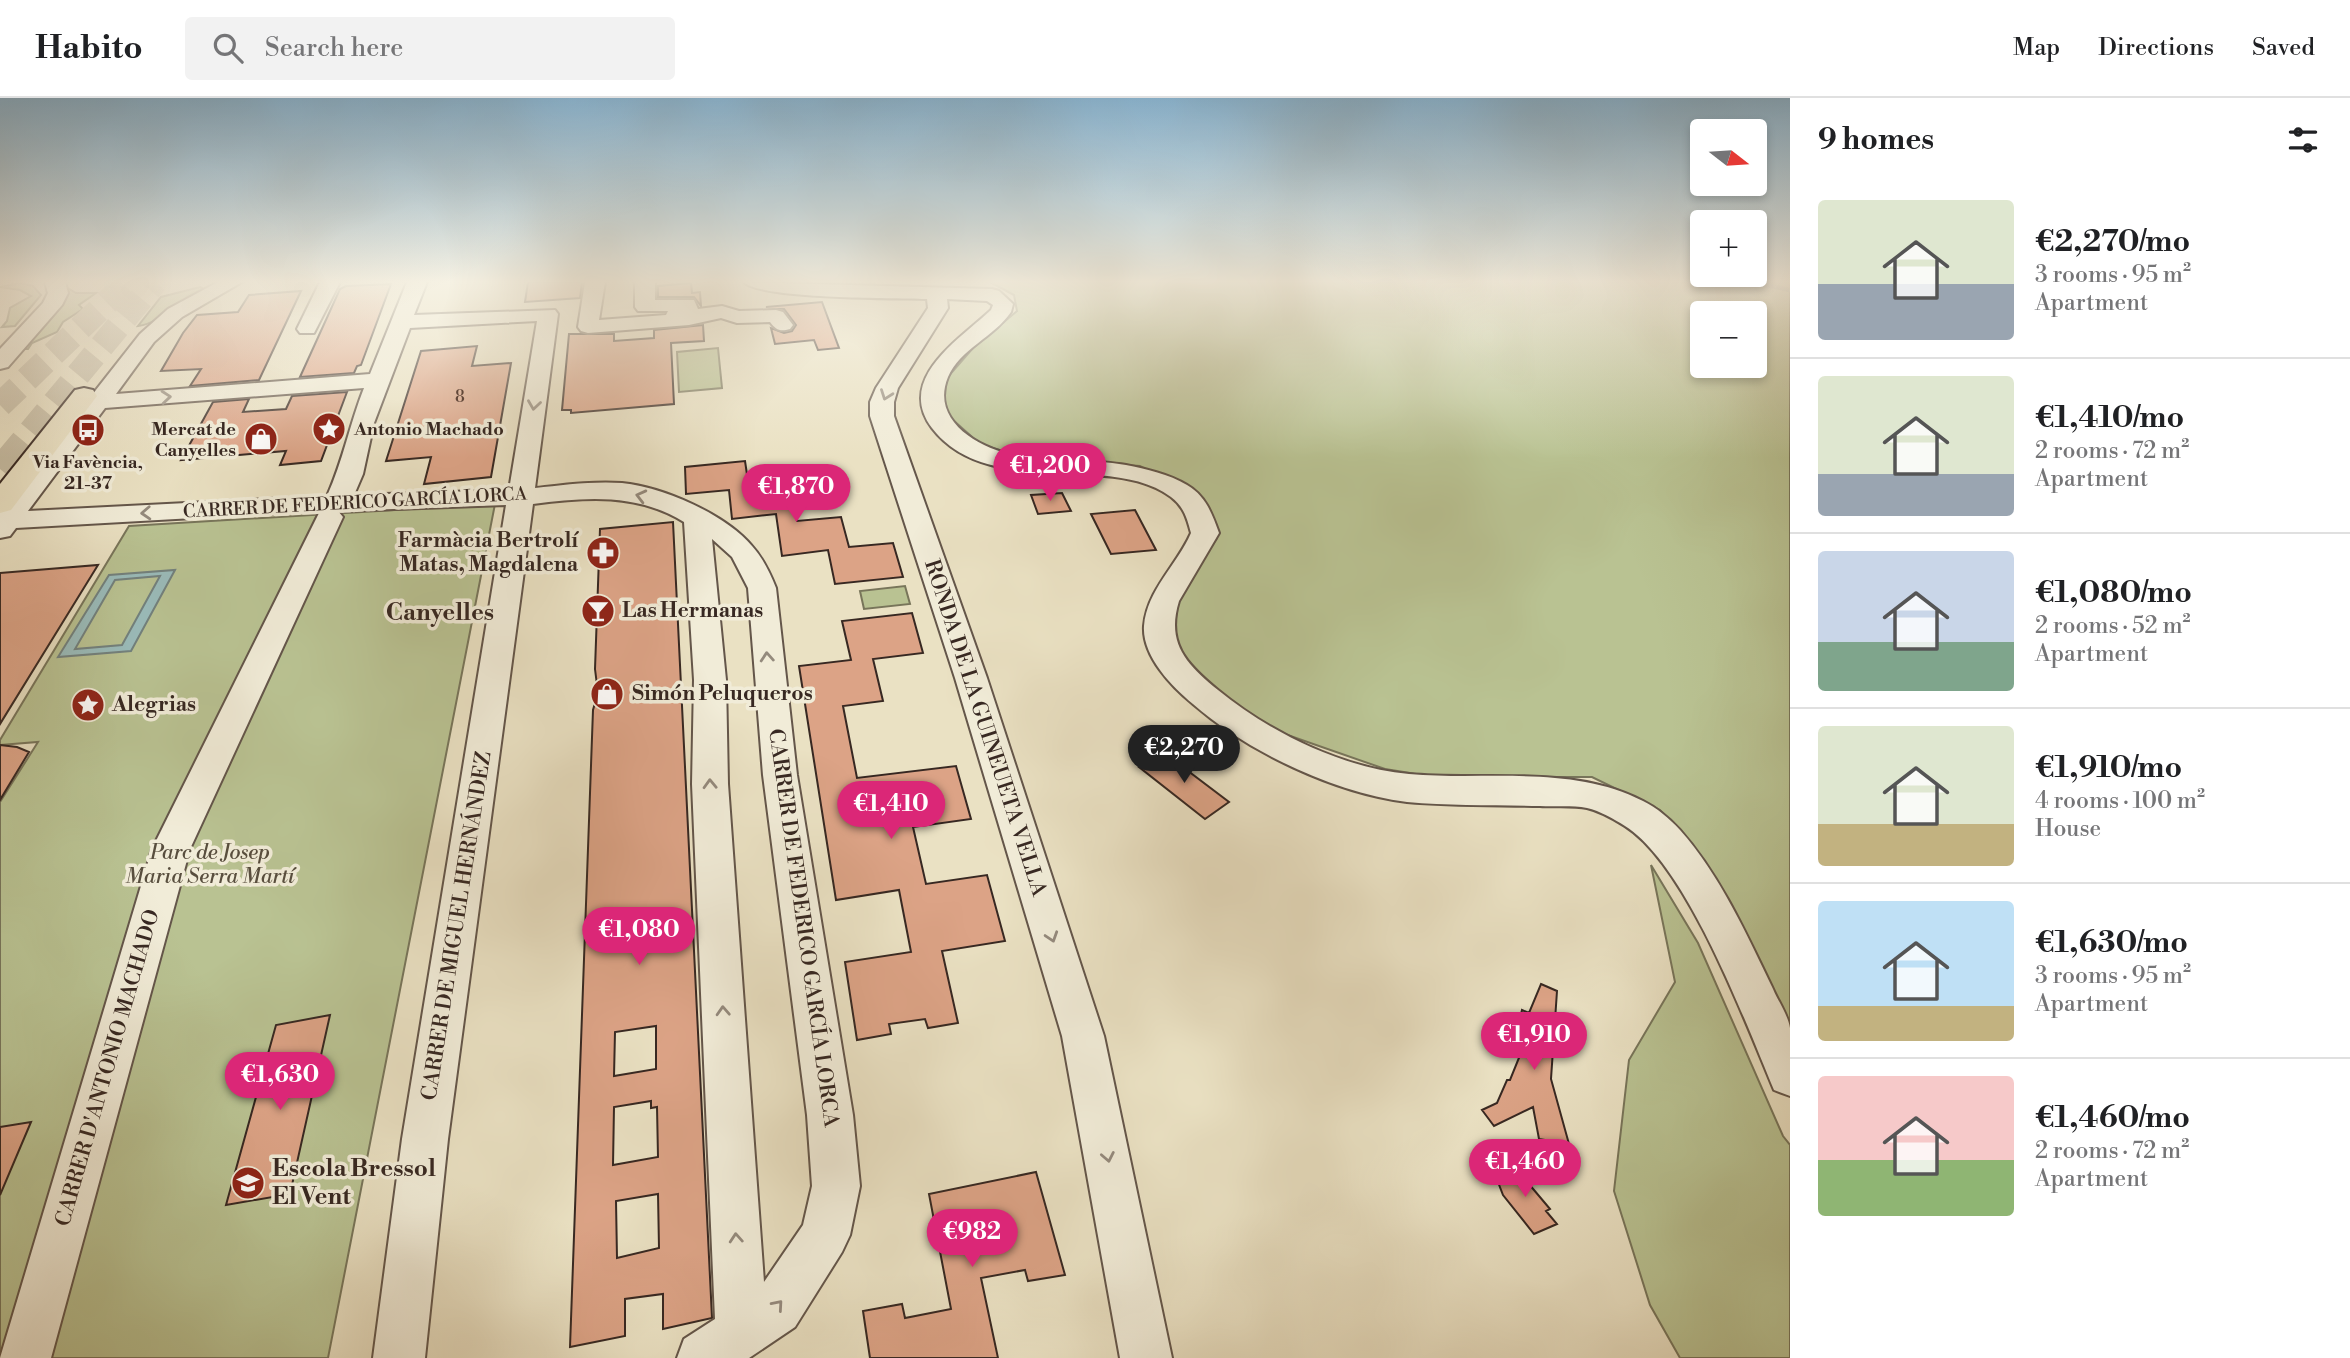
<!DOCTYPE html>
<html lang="en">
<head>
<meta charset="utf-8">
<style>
	:root { --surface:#fff; --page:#f2f2f2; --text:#202124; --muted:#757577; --line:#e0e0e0; --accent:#db2777 }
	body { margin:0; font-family:"Libre Bodoni",serif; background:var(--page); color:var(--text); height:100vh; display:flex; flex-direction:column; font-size:26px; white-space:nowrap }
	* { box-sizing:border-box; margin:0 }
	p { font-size:23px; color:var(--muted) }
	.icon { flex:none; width:38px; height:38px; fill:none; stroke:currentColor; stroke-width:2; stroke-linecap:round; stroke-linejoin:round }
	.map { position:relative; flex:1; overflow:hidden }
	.details { display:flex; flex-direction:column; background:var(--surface); width:560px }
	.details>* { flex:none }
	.needle { width:46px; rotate:107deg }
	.buttons { position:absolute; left:1690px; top:21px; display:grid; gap:14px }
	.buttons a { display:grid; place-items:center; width:77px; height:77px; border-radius:7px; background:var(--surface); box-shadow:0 4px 10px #0003; font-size:35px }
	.price { position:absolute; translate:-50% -60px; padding:0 16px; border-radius:24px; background:var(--accent); color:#fff; font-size:23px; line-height:46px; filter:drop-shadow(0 2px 4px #0008) }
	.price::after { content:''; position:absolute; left:50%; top:42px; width:21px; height:16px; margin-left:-10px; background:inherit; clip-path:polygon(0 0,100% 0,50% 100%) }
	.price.on { background:#222; color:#fff }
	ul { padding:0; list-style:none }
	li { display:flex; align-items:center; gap:21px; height:175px; padding:0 28px }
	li+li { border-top:2px solid var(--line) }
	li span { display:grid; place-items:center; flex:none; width:196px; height:140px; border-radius:7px; color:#555 }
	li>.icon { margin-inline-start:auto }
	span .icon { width:84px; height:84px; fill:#fffc; stroke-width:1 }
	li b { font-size:30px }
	h2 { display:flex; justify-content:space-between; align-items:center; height:84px; padding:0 28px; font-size:30px }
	header { display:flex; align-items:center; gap:42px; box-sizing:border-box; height:98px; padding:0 35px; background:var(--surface); border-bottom:2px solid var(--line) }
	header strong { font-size:33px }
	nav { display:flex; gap:38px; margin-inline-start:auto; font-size:24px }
	.search { width:490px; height:63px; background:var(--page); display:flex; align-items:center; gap:18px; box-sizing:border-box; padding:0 24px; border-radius:7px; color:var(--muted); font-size:26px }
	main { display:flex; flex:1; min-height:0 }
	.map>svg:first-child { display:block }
	.green { fill:#b9c292; stroke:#78755a; stroke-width:2; fill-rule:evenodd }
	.water { fill:#9abcbb; stroke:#72817e; stroke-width:2; fill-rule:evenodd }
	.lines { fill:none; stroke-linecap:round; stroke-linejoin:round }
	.stream { stroke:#72817e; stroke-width:4.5 }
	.building { fill:#dca386; stroke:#372822; stroke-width:2; fill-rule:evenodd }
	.highway-tunnel-far1 { stroke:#c6bca3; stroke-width:25; stroke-dasharray:25 12; stroke-linecap:butt }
	.highway-tunnel { stroke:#c6bca3; stroke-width:32; stroke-dasharray:32 17; stroke-linecap:butt }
	.minor-casing { stroke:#64564a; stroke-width:4 }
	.highway-casing { stroke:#372822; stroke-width:4 }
	.minor { fill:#f1ecd8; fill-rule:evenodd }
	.highway { fill:#eae1c3; fill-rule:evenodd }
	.oneway { stroke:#948a7d }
	.labels { text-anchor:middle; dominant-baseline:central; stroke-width:7; stroke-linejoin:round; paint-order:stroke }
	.far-number-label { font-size:16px; fill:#60473b }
	.far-poi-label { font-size:18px; font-weight:bold; fill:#372822; stroke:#f1ecd8; text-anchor:end }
	.far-street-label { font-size:18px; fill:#372822; stroke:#f1ecd8 }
	.poi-label { font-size:21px; font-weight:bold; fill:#372822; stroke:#f1ecd8; text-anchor:start }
	.street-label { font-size:21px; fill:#372822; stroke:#f1ecd8 }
	.park-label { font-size:21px; font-style:italic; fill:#584e3e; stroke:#f1ecd8 }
	.quarter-label { font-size:24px; font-weight:bold; fill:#372822; stroke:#f1ecd8 }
	.near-poi-label { font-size:24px; font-weight:bold; fill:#372822; stroke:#f1ecd8; text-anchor:start }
</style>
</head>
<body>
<header>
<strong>Habito</strong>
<div class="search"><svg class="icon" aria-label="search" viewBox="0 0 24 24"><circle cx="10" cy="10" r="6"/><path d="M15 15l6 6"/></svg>Search here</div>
<nav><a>Map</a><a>Directions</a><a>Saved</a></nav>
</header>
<main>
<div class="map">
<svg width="1790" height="1260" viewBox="0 0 1790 1260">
	<rect width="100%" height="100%" fill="#eae1c3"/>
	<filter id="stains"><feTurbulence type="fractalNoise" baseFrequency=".00286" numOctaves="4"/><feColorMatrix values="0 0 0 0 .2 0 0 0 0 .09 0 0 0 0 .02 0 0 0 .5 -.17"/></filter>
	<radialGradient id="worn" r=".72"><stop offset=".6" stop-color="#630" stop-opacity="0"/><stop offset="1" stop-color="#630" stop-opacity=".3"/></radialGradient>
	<!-- green -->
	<path class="green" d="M 990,184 L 1790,184 L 1790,932 L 1692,750 L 1660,712 L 1592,679 L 1435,679 L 1385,671 L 1276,633 L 1218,601 L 1188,568 L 1171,531 L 1175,503 L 1217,440 L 1213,421 L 1188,394 L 1140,368 L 1025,360 L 980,346 L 944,314 L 946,281 L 973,250 L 1017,213 L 1014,197 ZM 1703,215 L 1755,215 L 1755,268 L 1703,268 Z
		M 20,185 L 33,188 L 41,197 L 15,228 L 2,229 L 7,223 L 10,210 L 31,198 L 20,192 L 0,189 Z
		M 66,189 L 76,195 L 96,195 L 79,207 L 83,211 L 63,224 L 57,234 L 32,245 L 28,251 L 20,251 Z
		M 200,189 L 204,191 C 184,202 159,226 138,228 L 161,199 Z
		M 718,250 L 722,290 L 679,294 L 677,254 Z
		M 495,406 L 328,1260 L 0,1260 L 0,704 L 38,644 L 0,647 L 0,642 L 129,428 Z
		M 905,488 L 910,506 L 864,511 L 860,493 Z
		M 1651,767 L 1698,845 L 1783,1038 L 1790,1047 L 1790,1260 L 1680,1260 L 1650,1207 L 1614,1093 L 1629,962 L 1675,884 Z"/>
	<!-- water -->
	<path class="water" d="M 175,472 L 131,553 L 58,559 L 109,477 ZM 160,478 L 122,547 L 75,551 L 115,482 Z"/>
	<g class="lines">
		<!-- stream -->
		<path class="stream" d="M 1752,184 L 1790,192"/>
	</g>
	<!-- building -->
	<path class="building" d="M 528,184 L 582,184 L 580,200 L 525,204 Z
		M 691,185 L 692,195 L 700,194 L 701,208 L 694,199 L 658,199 L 658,188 Z
		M 391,186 L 361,267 L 357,268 L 354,275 L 300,279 L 340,191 L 346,188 Z
		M 301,193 L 259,282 L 190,288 L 201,271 L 161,273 L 183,235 L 197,217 L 238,214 L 249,197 Z
		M 822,204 L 839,250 L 818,252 L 814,242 L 775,246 L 771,230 L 784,235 L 792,233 L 796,227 L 784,211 L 766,209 Z
		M 703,227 L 704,243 L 671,245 L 674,306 L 571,315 L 571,312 L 562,312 L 569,236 L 614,236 L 614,243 L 654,240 L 654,232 Z
		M 477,248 L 472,268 L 511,265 L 491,379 L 424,386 L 431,359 L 386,363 L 421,253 Z
		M 347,294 L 321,363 L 280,367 L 286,353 L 181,362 L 213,304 L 249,301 L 243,314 L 286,311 L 292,298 Z
		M 745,363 L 749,390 L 791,386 L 797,423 L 841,419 L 849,449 L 893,445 L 903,479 L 835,486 L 828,452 L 782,458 L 776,416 L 732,421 L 729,392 L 686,396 L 685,369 Z
		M 1062,395 L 1071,413 L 1038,416 L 1031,397 Z
		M 1135,412 L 1156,452 L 1111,456 L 1091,416 Z
		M 673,424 L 712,1220 L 663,1231 L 663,1196 L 625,1201 L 625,1238 L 570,1249 L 593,612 L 598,595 L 595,571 L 600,431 ZM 656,928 L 656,971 L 614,978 L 615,934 ZM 651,1003 L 651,1010 L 657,1009 L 658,1059 L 613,1067 L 614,1009 ZM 658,1096 L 659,1150 L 617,1160 L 616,1103 Z
		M 98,467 L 0,626 L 0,475 Z
		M 912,515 L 923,555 L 873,561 L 883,603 L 843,608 L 857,680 L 956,668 L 971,721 L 913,729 L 926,786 L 987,777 L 1005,843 L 942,853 L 958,925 L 928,930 L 925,921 L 889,926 L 891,936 L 857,942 L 845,864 L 911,854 L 899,792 L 836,802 L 799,568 L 851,562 L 842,523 Z
		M 0,647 L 17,649 L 29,654 L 0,702 Z
		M 1163,654 L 1229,704 L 1205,721 L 1139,669 Z
		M 1541,886 L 1557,893 L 1551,981 L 1569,1046 L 1539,1041 L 1533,1009 L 1494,1028 L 1482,1012 L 1497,1005 L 1507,982 L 1510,982 L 1525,945 L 1515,941 L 1522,912 L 1529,915 Z
		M 330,917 L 290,1096 L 226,1107 L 276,927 Z
		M 31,1024 L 0,1097 L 0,1029 Z
		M 1507,1060 L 1550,1111 L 1546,1113 L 1557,1126 L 1534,1136 L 1503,1097 L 1498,1084 Z
		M 1036,1074 L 1065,1177 L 1028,1183 L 1025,1172 L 981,1180 L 998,1260 L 870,1260 L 863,1213 L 902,1206 L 905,1220 L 951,1211 L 929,1096 Z"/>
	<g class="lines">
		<!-- highway-tunnel-far1 -->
		<path class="highway-tunnel-far1" d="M 0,307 L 127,185
			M 7,362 L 155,184"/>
		<!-- highway-tunnel -->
		<path class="highway-tunnel" d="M 0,371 L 9,360"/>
		<defs>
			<path id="minor" d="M 45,184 L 65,184 L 68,195 L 62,207 L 8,269 L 0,271 L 0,251 L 43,205 L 48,195 Z
				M 218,184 L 242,184 L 182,219 L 154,244 L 116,296 L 370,276 L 407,184 L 427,184 L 414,217 L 555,212 L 558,216 L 535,390 C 563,387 593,383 622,385 C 663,389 725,416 752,448 C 763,460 770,475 776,490 L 797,677 L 853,1017 L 860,1088 L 850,1137 L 842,1154 L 795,1229 L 749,1260 L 677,1260 L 684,1241 L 715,1221 L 692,686 L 694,582 L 684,424 C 637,395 586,399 533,406 L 448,1041 L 425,1260 L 373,1260 L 402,1041 L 506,407 L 338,413 L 343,419 L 190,751 L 51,1260 L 0,1260 L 152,751 L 320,413 L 16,430 L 10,438 L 0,440 L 0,414 L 140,236 L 168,211 ZM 537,223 L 509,392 L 354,397 L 363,376 L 374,325 L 410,230 ZM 364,290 C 350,325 343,363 327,398 L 28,413 L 105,310 ZM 712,441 L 732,459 L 748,490 L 763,677 L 807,1017 L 812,1088 L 803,1127 L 764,1184 L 728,686 L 726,582 Z
				M 320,184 L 340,184 L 314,235 L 300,235 L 297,231 Z
				M 585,184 L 605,184 L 599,222 L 666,217 L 668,213 L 638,213 L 635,209 L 635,184 L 655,184 L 655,202 L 694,202 L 698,211 L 722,208 L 739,213 L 776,212 L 783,214 L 793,227 L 790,231 C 780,234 776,232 770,224 L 737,225 L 721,220 L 689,227 L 588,235 L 581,233 L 578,229 Z
				M 744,184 L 992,191 L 999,193 L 1013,206 L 1011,214 C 994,239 960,251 948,279 C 930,322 978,350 1014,357 C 1051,364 1089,361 1126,367 C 1146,371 1169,376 1187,387 C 1206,398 1212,416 1219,435 L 1179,503 C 1166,545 1186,566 1218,592 C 1269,634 1342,670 1409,676 C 1485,683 1572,666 1643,703 C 1657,710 1669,720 1680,732 C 1720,777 1747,837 1773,891 C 1778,903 1788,917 1790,930 C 1790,952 1790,976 1790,998 L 1774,992 C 1745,923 1687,767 1625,728 C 1614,721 1600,713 1587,710 C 1572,707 1555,709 1540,708 C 1496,707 1451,708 1407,704 C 1335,695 1248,654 1193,606 C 1172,589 1142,558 1144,528 C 1147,492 1177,467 1191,435 C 1187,420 1184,409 1171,399 C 1110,353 988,403 932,330 C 895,281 960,241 991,212 L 993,207 L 987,203 L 947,201 L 948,210 L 898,290 L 894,304 L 894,318 L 987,580 L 1104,938 L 1172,1260 L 1120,1260 L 1062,938 L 955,580 L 870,318 L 870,304 L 876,290 L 928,210 L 927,201 C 899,200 758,201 744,184 Z"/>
			<path id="highway" d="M 84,290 L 93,292 L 97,298 L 11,412 L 0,415 L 0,386 L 75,292 Z"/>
		</defs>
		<!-- minor casing -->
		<use href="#minor" class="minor-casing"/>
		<!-- highway casing -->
		<use href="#highway" class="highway-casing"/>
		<!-- minor -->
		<use href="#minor" class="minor"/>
		<!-- highway -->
		<use href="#highway" class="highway"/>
	</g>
	<!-- one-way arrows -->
	<defs><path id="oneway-chevron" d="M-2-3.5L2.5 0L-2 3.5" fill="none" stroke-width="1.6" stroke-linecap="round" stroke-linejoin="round" transform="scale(1.75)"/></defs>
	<g class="oneway">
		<use href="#oneway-chevron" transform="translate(886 297) rotate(110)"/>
		<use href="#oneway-chevron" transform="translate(166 299) rotate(-5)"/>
		<use href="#oneway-chevron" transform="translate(534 307) rotate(98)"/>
		<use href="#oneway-chevron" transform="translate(641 398) rotate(-166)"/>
		<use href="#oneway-chevron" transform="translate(146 415) rotate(177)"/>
		<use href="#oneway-chevron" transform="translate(767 559) rotate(-94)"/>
		<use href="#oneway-chevron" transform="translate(710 686) rotate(-92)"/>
		<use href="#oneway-chevron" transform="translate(1052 839) rotate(72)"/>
		<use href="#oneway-chevron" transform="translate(723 913) rotate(-93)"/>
		<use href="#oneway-chevron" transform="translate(1108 1059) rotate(79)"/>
		<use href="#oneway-chevron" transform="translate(736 1140) rotate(-94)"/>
		<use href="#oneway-chevron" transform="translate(778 1207) rotate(-49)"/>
	</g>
	<!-- sky -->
	<linearGradient id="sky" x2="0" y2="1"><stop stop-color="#89b7d6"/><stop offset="0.51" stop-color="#f6f2e4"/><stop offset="1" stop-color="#f6f2e4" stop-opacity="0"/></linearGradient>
	<rect width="1790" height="360" fill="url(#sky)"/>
	<!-- icons -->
	<defs>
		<symbol id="sight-disc" viewBox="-11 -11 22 22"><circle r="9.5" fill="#8f2418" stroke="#f1ecd8"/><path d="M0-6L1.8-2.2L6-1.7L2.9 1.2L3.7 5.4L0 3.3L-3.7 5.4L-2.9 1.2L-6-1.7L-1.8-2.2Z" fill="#fff"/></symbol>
		<symbol id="bus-disc" viewBox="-11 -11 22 22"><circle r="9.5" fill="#8f2418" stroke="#f1ecd8"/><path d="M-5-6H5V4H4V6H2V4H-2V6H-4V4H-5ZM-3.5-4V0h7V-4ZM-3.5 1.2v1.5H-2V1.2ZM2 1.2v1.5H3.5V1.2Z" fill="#fff"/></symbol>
		<symbol id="shop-disc" viewBox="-11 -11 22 22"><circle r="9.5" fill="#8f2418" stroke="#f1ecd8"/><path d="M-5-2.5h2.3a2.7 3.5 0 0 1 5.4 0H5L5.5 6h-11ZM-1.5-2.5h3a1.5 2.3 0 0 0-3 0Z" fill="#fff"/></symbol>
		<symbol id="pharmacy-disc" viewBox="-11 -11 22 22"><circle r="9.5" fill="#8f2418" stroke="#f1ecd8"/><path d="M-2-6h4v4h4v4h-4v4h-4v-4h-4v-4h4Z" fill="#fff"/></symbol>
		<symbol id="bar-disc" viewBox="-11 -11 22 22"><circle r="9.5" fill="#8f2418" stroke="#f1ecd8"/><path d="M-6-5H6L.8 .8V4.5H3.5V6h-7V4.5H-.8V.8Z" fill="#fff"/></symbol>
		<symbol id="school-disc" viewBox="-11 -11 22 22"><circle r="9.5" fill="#8f2418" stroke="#f1ecd8"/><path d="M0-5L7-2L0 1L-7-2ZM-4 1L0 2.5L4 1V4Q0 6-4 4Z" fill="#fff"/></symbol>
	</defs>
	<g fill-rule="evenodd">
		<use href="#sight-disc" x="310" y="312" width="38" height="38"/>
		<use href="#bus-disc" x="69" y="313" width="38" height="38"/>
		<use href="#shop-disc" x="242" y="322" width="38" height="38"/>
		<use href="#pharmacy-disc" x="584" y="436" width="38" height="38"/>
		<use href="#bar-disc" x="579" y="494" width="38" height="38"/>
		<use href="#shop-disc" x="588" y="577" width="38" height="38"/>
		<use href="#sight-disc" x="69" y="588" width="38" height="38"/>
		<use href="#school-disc" x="229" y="1066" width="38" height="38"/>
	</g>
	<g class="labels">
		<!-- far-number labels -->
		<g class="far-number-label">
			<text x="460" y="299">8</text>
		</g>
		<!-- far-poi labels -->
		<g class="far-poi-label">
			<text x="236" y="331">Mercat de<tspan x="236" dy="21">Canyelles</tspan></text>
			<text x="354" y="331" text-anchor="start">Antonio Machado</text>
			<text x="88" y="364" text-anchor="middle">Via Favència,<tspan x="88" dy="21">21-37</tspan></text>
		</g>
		<!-- far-street labels -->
		<g class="far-street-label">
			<text transform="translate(355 405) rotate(-3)">CARRER DE FEDERICO GARCÍA LORCA</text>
		</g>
		<!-- poi labels -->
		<g class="poi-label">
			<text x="578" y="443" text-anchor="end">Farmàcia Bertrolí<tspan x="578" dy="24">Matas, Magdalena</tspan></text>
			<text x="622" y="513">Las Hermanas</text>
			<text x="632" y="596">Simón Peluqueros</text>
			<text x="112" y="607">Alegrias</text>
		</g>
		<!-- street labels -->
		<g class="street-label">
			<text transform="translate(985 630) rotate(72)">RONDA DE LA GUINEUETA VELLA</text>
			<text transform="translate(457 828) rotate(-81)">CARRER DE MIGUEL HERNÁNDEZ</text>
			<text transform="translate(803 830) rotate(82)">CARRER DE FEDERICO GARCÍA LORCA</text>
			<text transform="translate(108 970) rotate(-74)">CARRER D'ANTONIO MACHADO</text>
		</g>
		<!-- park labels -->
		<g class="park-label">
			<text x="210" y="755">Parc de Josep<tspan x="210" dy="24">Maria Serra Martí</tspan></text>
		</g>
		<!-- quarter labels -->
		<g class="quarter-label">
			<text x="440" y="515">Canyelles</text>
		</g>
		<!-- near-poi labels -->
		<g class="near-poi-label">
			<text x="272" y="1071">Escola Bressol<tspan x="272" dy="28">El Vent</tspan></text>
		</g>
	</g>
	<rect width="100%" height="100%" filter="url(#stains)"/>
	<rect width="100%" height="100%" fill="url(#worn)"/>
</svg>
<div class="buttons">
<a><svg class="needle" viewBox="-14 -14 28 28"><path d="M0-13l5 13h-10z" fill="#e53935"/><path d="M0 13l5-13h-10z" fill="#757577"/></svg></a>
<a>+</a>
<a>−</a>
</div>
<b class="price" style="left:1050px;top:405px">€1,200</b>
<b class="price" style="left:796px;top:426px">€1,870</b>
<b class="price on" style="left:1184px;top:687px">€2,270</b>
<b class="price" style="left:891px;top:743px">€1,410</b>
<b class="price" style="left:639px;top:869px">€1,080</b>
<b class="price" style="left:1534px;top:974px">€1,910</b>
<b class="price" style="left:280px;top:1014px">€1,630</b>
<b class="price" style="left:1525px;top:1101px">€1,460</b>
<b class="price" style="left:972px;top:1171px">€982</b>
</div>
<section class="details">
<h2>9 homes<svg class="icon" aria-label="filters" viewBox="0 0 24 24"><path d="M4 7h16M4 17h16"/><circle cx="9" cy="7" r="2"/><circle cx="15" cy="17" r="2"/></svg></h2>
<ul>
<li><span style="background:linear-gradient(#dfe7d0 60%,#9aa5b1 0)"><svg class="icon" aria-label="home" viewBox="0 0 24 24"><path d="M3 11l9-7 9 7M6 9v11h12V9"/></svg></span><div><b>€2,270/mo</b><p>3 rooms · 95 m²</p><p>Apartment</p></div></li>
<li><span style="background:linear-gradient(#dfe7d0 70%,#9aa5b1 0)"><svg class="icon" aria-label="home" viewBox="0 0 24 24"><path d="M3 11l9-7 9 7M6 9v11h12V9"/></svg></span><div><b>€1,410/mo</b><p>2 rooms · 72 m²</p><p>Apartment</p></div></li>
<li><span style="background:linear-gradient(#c9d6e8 65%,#7fa58c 0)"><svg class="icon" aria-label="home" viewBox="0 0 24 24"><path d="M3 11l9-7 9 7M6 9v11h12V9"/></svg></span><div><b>€1,080/mo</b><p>2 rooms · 52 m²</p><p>Apartment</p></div></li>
<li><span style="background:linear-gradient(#dfe7d0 70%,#c2b280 0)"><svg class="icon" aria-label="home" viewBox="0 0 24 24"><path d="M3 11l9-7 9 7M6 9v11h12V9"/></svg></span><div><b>€1,910/mo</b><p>4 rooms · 100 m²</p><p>House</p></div></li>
<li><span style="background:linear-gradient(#bfe0f5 75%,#c2b280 0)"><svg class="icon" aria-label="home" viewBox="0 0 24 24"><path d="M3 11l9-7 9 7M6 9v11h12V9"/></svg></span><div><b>€1,630/mo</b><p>3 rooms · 95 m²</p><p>Apartment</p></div></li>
<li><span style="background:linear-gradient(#f6c9c9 60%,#8fb573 0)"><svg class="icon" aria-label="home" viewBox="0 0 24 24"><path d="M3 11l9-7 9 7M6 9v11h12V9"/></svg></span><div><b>€1,460/mo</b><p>2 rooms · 72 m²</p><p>Apartment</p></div></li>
</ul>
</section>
</main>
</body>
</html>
